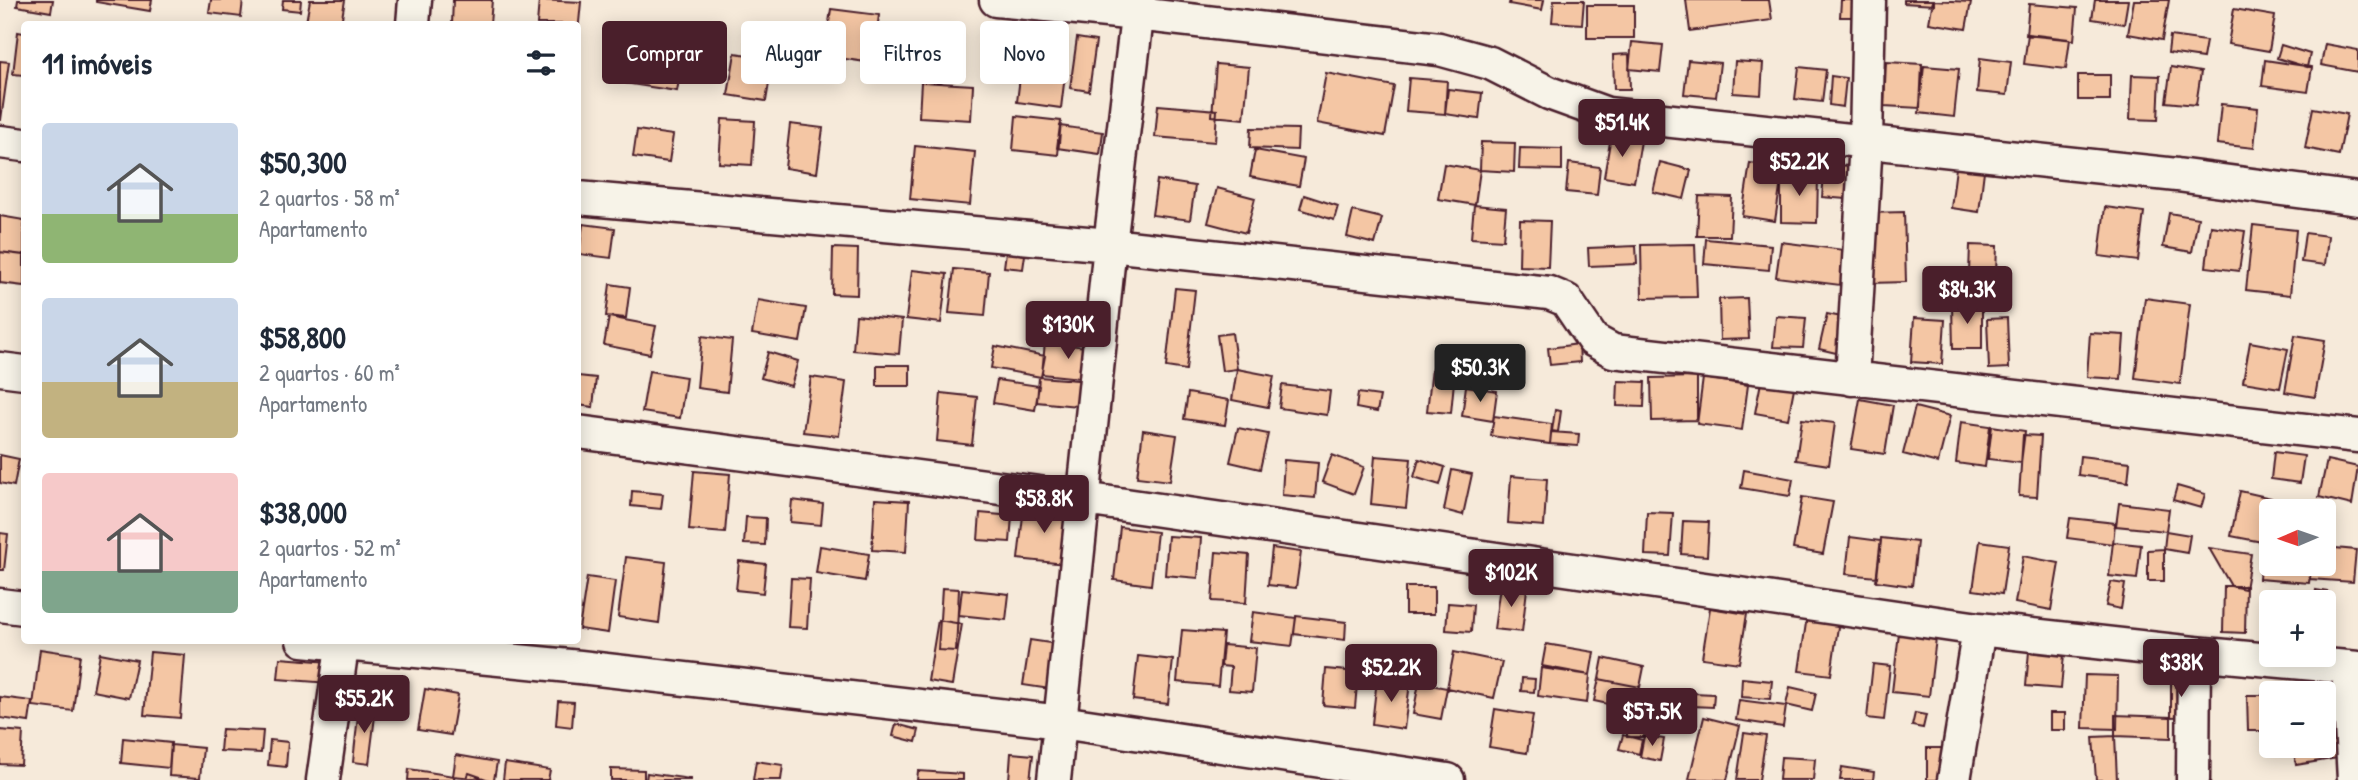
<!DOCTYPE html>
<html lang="pt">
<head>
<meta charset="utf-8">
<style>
	:root { --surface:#fff; --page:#f6f6f7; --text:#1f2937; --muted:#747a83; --accent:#4a1f2b }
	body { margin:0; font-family:"Patrick Hand",sans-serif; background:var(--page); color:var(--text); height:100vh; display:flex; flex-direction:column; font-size:26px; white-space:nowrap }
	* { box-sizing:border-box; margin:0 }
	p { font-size:23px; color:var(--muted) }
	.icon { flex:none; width:38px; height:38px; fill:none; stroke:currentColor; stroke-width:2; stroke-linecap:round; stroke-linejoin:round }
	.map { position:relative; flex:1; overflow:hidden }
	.panel { position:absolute; left:21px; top:21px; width:560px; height:623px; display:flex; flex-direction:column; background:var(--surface); border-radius:7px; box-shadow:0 4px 18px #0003 }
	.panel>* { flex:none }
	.banner { position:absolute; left:602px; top:21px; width:665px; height:63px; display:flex; gap:14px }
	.needle { width:46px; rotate:268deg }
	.controls { position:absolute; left:2259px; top:499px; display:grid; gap:14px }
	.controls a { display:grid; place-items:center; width:77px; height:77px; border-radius:7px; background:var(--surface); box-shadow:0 4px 18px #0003; font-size:35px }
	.price { position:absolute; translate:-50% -60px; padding:0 16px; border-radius:7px; background:var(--accent); color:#fff; font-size:23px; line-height:46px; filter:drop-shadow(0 2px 4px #0008) }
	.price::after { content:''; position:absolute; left:50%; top:42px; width:21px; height:16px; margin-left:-10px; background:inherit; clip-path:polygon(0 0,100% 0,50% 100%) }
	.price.active { background:#222; color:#fff }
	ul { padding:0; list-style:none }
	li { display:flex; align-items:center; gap:21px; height:175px; padding:0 21px }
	li span { display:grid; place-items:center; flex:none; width:196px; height:140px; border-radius:7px; color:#555 }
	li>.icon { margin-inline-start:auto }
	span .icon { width:84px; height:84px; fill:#fffc; stroke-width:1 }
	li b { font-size:30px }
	h2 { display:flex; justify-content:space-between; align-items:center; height:84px; padding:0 21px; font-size:30px }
	.pill { padding:0 24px; border-radius:7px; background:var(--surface); box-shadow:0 4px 18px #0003; font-size:24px; line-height:63px }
	.pill.active { background:var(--accent); color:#fff }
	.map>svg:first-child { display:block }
	.building { fill:#f4c6a4; stroke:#4a1f2b; stroke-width:2 }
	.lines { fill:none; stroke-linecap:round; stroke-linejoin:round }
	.minor-casing { stroke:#4a1f2b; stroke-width:37 }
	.minor { stroke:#f7f3e8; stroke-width:32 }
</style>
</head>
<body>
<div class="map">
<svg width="2358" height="780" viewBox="0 0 2358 780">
	<rect width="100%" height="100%" fill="#f6eada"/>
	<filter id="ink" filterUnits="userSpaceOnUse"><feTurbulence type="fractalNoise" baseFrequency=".0143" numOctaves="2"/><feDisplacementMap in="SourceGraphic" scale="14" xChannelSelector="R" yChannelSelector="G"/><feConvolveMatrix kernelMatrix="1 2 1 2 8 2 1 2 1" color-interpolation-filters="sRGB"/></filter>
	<g filter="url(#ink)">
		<!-- building -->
		<path class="building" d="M 18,0 L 53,0 L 51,12 L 17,6 Z
			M 96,0 L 152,0 L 150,11 L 96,2 Z
			M 211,0 L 243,0 L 241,17 L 209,13 Z
			M 283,0 L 301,0 L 300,11 L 282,9 Z
			M 310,0 L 345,0 L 341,24 L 306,22 Z
			M 453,0 L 492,0 L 490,24 L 452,24 Z
			M 539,0 L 581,2 L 578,33 L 578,24 L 537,24 Z
			M 1510,0 L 1544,0 L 1542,10 L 1509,4 Z
			M 1554,0 L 1584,0 L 1582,24 L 1552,22 Z
			M 1686,0 L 1769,0 L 1772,20 L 1690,31 Z
			M 1841,0 L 1868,0 L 1868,17 L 1840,17 Z
			M 1904,0 L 1934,0 L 1934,5 L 1904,3 Z
			M 1933,0 L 1971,2 L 1966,29 L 1929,23 Z
			M 2095,0 L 2128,0 L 2124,24 L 2092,19 Z
			M 2134,0 L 2169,0 L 2162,40 L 2128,34 Z
			M 2029,4 L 2077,8 L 2074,40 L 2026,35 Z
			M 1587,5 L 1634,5 L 1634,38 L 1587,38 Z
			M 831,9 L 879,15 L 873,63 L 824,56 Z
			M 2234,9 L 2275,16 L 2269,51 L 2228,44 Z
			M 18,32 L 24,33 L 24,75 L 13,74 Z
			M 2028,34 L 2070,39 L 2066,69 L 2024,64 Z
			M 2170,36 L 2206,41 L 2203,58 L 2168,53 Z
			M 1077,38 L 1096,41 L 1089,91 L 1070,88 Z
			M 1632,42 L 1663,45 L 1660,72 L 1629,69 Z
			M 2325,44 L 2358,50 L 2358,72 L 2321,65 Z
			M 2281,45 L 2310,54 L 2307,67 L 2277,58 Z
			M 735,53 L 773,59 L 766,101 L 728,95 Z
			M 1629,54 L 1630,89 L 1614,89 L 1613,55 Z
			M 1980,58 L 2011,62 L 2007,95 L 1977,92 Z
			M 628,60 L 681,69 L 677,91 L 624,83 Z
			M 1688,60 L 1720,63 L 1716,97 L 1684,94 Z
			M 2265,60 L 2312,67 L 2308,92 L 2262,86 Z
			M 0,61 L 9,62 L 1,120 L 0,120 Z
			M 1735,61 L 1763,63 L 1761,95 L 1733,93 Z
			M 1886,62 L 1922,64 L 1920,108 L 1884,106 Z
			M 1216,64 L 1249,67 L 1244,119 L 1212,116 Z
			M 1924,66 L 1959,69 L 1954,117 L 1919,113 Z
			M 1799,67 L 1826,70 L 1822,102 L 1795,99 Z
			M 2171,67 L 2201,72 L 2196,105 L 2166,102 Z
			M 1021,69 L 1065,75 L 1061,108 L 1017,102 Z
			M 1326,73 L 1394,86 L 1385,136 L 1317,123 Z
			M 2078,75 L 2110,75 L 2110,100 L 2078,100 Z
			M 2132,75 L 2160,76 L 2158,120 L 2130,119 Z
			M 1831,76 L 1846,78 L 1843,107 L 1829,105 Z
			M 1409,78 L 1447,81 L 1445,114 L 1406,111 Z
			M 921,82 L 973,85 L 971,120 L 919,117 Z
			M 1448,89 L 1482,93 L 1479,119 L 1445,114 Z
			M 2221,104 L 2258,108 L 2254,148 L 2217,144 Z
			M 1158,105 L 1217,110 L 1215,142 L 1155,137 Z
			M 2313,108 L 2347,114 L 2339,155 L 2305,148 Z
			M 1016,116 L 1061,121 L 1058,155 L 1013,150 Z
			M 722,119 L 755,121 L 752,165 L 719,163 Z
			M 790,124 L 823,128 L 817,173 L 785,168 Z
			M 1060,126 L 1103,132 L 1100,154 L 1057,148 Z
			M 1251,128 L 1298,129 L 1297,150 L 1250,148 Z
			M 637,130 L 673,135 L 669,162 L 633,157 Z
			M 1611,136 L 1641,141 L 1634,182 L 1604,177 Z
			M 1481,142 L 1515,143 L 1514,172 L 1480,170 Z
			M 915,146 L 975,152 L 970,205 L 910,199 Z
			M 1520,148 L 1562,149 L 1562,170 L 1519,169 Z
			M 1255,150 L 1304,159 L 1299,186 L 1250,177 Z
			M 1660,162 L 1691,170 L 1684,199 L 1653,192 Z
			M 1569,163 L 1600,167 L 1597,195 L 1566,192 Z
			M 1750,163 L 1783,168 L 1775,221 L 1742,216 Z
			M 1444,164 L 1480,170 L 1475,205 L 1438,199 Z
			M 1825,164 L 1861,167 L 1858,200 L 1822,197 Z
			M 1956,168 L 1984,171 L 1979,212 L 1951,208 Z
			M 1781,174 L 1818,175 L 1817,223 L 1781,222 Z
			M 1157,180 L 1195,186 L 1190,220 L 1152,215 Z
			M 1217,188 L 1255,198 L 1246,233 L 1208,223 Z
			M 1304,195 L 1338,206 L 1334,220 L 1300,209 Z
			M 1699,196 L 1732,197 L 1730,236 L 1697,236 Z
			M 1474,205 L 1506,208 L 1503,240 L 1471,238 Z
			M 2105,207 L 2144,212 L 2138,261 L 2099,256 Z
			M 1353,211 L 1382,218 L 1375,244 L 1347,237 Z
			M 1904,212 L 1906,282 L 1870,283 L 1868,213 Z
			M 2169,213 L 2198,218 L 2192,252 L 2163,247 Z
			M 0,216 L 24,220 L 24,255 L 0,252 Z
			M 1520,220 L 1550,221 L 1548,267 L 1519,266 Z
			M 583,224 L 615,228 L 611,258 L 579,254 Z
			M 2253,225 L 2296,230 L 2290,295 L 2246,290 Z
			M 2211,226 L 2245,231 L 2239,271 L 2206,267 Z
			M 2305,233 L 2328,236 L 2325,265 L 2301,262 Z
			M 1706,239 L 1771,245 L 1769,270 L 1704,264 Z
			M 1781,242 L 1852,251 L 1848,286 L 1776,277 Z
			M 1695,244 L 1697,297 L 1642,298 L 1641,245 Z
			M 1970,245 L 1997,246 L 1996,274 L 1969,273 Z
			M 1636,246 L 1637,264 L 1589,266 L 1588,248 Z
			M 833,248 L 858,249 L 857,295 L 832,294 Z
			M 0,252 L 24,255 L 24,286 L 0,283 Z
			M 1006,252 L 1025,255 L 1023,269 L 1004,267 Z
			M 954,269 L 989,272 L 985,316 L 949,313 Z
			M 912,270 L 947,274 L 941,323 L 906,319 Z
			M 610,284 L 630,287 L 626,318 L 606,316 Z
			M 1175,288 L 1195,290 L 1186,370 L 1166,367 Z
			M 1747,298 L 1749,339 L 1720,340 L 1719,299 Z
			M 2145,298 L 2190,304 L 2180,384 L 2135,378 Z
			M 758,300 L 806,308 L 800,342 L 752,334 Z
			M 1952,304 L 1982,304 L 1982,349 L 1953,349 Z
			M 1827,314 L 1856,320 L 1849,356 L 1819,349 Z
			M 856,315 L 902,320 L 899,354 L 853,350 Z
			M 1776,316 L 1806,318 L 1803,348 L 1773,347 Z
			M 609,317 L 656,326 L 650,354 L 604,345 Z
			M 1914,318 L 1945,320 L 1942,364 L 1911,362 Z
			M 2007,318 L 2009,368 L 1989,369 L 1987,319 Z
			M 1232,333 L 1237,369 L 1222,371 L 1217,335 Z
			M 2090,333 L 2124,335 L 2121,379 L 2087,377 Z
			M 2295,335 L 2325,340 L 2315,397 L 2285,392 Z
			M 702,336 L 732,340 L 727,392 L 697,388 Z
			M 1045,342 L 1094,348 L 1090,379 L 1042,374 Z
			M 2250,342 L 2288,349 L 2280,388 L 2243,382 Z
			M 1579,344 L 1580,362 L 1550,365 L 1548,348 Z
			M 995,346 L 1045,356 L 1041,377 L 991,368 Z
			M 768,352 L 798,361 L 791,386 L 761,378 Z
			M 877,365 L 910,365 L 910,386 L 877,386 Z
			M 1237,369 L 1274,376 L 1268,407 L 1232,400 Z
			M 1432,369 L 1455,371 L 1451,413 L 1427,411 Z
			M 649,371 L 686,377 L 680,418 L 642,412 Z
			M 578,376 L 596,378 L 593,407 L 578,405 Z
			M 811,377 L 846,382 L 839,436 L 803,432 Z
			M 1039,377 L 1090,381 L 1087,407 L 1037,402 Z
			M 1697,377 L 1697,420 L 1652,421 L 1651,378 Z
			M 1762,377 L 1795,383 L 1788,419 L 1755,413 Z
			M 1703,378 L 1748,385 L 1742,430 L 1697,424 Z
			M 997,380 L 1039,386 L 1035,410 L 993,403 Z
			M 1618,381 L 1645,382 L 1644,407 L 1617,406 Z
			M 1282,385 L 1330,391 L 1327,415 L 1279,408 Z
			M 1466,386 L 1497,391 L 1493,421 L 1462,416 Z
			M 941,393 L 977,397 L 972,445 L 937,441 Z
			M 1188,393 L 1229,400 L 1225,425 L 1184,419 Z
			M 1358,393 L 1380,396 L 1377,412 L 1356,408 Z
			M 1860,399 L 1893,405 L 1885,454 L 1851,449 Z
			M 1915,407 L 1950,416 L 1938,463 L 1903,454 Z
			M 1555,410 L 1561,411 L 1558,432 L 1552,431 Z
			M 1494,416 L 1552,424 L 1550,444 L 1491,436 Z
			M 1802,419 L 1835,423 L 1829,465 L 1796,460 Z
			M 1961,422 L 1990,426 L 1985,467 L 1956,463 Z
			M 1992,426 L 2025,431 L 2021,463 L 1988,459 Z
			M 1238,428 L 1268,434 L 1260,469 L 1230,462 Z
			M 1143,430 L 1177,435 L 1170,481 L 1137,477 Z
			M 1551,432 L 1579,434 L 1578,446 L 1550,444 Z
			M 2023,435 L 2041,436 L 2037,497 L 2019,496 Z
			M 2274,452 L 2304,456 L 2300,483 L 2271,479 Z
			M 0,455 L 19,459 L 14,486 L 0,483 Z
			M 1332,455 L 1364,467 L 1354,494 L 1322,482 Z
			M 1375,456 L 1411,459 L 1406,508 L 1371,504 Z
			M 2080,456 L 2130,462 L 2128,482 L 2078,475 Z
			M 1419,459 L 1445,467 L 1440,485 L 1414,477 Z
			M 1284,460 L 1318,463 L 1315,498 L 1282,495 Z
			M 2327,460 L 2358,467 L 2352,505 L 2319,497 Z
			M 1452,470 L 1472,474 L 1463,515 L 1444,510 Z
			M 1744,470 L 1793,479 L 1790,496 L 1741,488 Z
			M 694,471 L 730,474 L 725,533 L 689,530 Z
			M 1511,476 L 1547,479 L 1544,526 L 1508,523 Z
			M 2177,486 L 2205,494 L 2201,508 L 2173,500 Z
			M 632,491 L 663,494 L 661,509 L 631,506 Z
			M 2240,491 L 2271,498 L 2262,542 L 2231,536 Z
			M 1802,497 L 1833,502 L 1823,554 L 1793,549 Z
			M 875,499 L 909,501 L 906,552 L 872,550 Z
			M 792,500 L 823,504 L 821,525 L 790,522 Z
			M 2119,503 L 2169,509 L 2166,531 L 2116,526 Z
			M 1024,507 L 1070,511 L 1065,564 L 1018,559 Z
			M 1647,512 L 1673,513 L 1670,556 L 1645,555 Z
			M 980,513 L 1012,516 L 1010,542 L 978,540 Z
			M 746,517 L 766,518 L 765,545 L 744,544 Z
			M 2070,518 L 2115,523 L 2113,544 L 2067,538 Z
			M 1683,521 L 1709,522 L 1707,556 L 1681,554 Z
			M 1120,527 L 1157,532 L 1151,585 L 1114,580 Z
			M 2166,531 L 2190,535 L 2187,553 L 2164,549 Z
			M 0,533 L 8,534 L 4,570 L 0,570 Z
			M 1168,536 L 1201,538 L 1198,578 L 1165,575 Z
			M 1850,537 L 1881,541 L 1877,577 L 1846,574 Z
			M 1881,538 L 1917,542 L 1912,586 L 1876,581 Z
			M 1980,541 L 2009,545 L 2002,594 L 1973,590 Z
			M 2113,542 L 2141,545 L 2137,579 L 2109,576 Z
			M 2262,542 L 2272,543 L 2272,564 L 2311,564 L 2309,583 L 2259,579 Z
			M 820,546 L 869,554 L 865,581 L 816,573 Z
			M 2324,547 L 2356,550 L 2353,582 L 2310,579 L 2311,564 L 2324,564 Z
			M 1272,548 L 1301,552 L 1296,588 L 1268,585 Z
			M 2209,548 L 2251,554 L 2245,589 L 2231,586 Z
			M 2164,549 L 2164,581 L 2148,581 L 2148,550 Z
			M 1216,552 L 1249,555 L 1246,603 L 1212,601 Z
			M 2023,556 L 2059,563 L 2051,610 L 2015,603 Z
			M 626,557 L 666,562 L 659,623 L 618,617 Z
			M 739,561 L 766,564 L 763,593 L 736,590 Z
			M 587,577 L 615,581 L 608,633 L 579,629 Z
			M 791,578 L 810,579 L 807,628 L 788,627 Z
			M 2111,582 L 2125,584 L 2121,609 L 2106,606 Z
			M 1500,586 L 1527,589 L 1522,632 L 1494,629 Z
			M 2224,586 L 2246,586 L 2245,633 L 2223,632 Z
			M 1405,587 L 1434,587 L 1434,614 L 1405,614 Z
			M 942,588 L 959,589 L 956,651 L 938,650 Z
			M 962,589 L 1009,594 L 1006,620 L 959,615 Z
			M 2316,590 L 2328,592 L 2324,616 L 2324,602 L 2314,602 Z
			M 1448,603 L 1473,605 L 1471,632 L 1446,630 Z
			M 1710,608 L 1747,614 L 1739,663 L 1702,658 Z
			M 1253,612 L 1296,618 L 1292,646 L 1249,641 Z
			M 1296,616 L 1346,622 L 1345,640 L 1294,634 Z
			M 1807,616 L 1839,620 L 1831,675 L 1799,671 Z
			M 938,620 L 962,624 L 952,685 L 928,681 Z
			M 1182,630 L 1223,633 L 1218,686 L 1177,682 Z
			M 1899,633 L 1936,638 L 1929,696 L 1892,692 Z
			M 1030,640 L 1077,647 L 1070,692 L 1023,685 Z
			M 1546,644 L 1594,652 L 1590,675 L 1542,666 Z
			M 1223,645 L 1256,648 L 1252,692 L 1229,690 L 1231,667 L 1221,666 Z
			M 40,649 L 80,655 L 73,711 L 33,706 Z
			M 2029,651 L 2064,654 L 2061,689 L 2026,686 Z
			M 150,652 L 185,655 L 180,718 L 144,715 Z
			M 1454,652 L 1502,662 L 1494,698 L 1447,688 Z
			M 100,653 L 137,660 L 129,698 L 93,691 Z
			M 1138,656 L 1173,660 L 1168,704 L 1133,700 Z
			M 280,658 L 330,662 L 329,683 L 278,679 Z
			M 1603,658 L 1644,667 L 1640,687 L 1599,679 Z
			M 1873,664 L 1890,666 L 1884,720 L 1867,718 Z
			M 1409,665 L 1424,667 L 1423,675 L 1408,673 Z
			M 1541,668 L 1590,675 L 1587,703 L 1538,696 Z
			M 1326,669 L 1358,672 L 1355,708 L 1323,705 Z
			M 2085,675 L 2118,676 L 2117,729 L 2083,728 Z
			M 1522,678 L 1535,679 L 1534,692 L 1521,691 Z
			M 1742,678 L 1772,681 L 1770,699 L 1741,697 Z
			M 1377,679 L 1410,683 L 1404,729 L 1372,724 Z
			M 1599,679 L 1640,687 L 1636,710 L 1594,701 Z
			M 2190,681 L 2191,716 L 2171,717 L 2171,682 Z
			M 1419,683 L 1447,688 L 1441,719 L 1413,714 Z
			M 1790,687 L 1816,693 L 1812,711 L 1786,705 Z
			M 425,689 L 458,695 L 451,735 L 418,730 Z
			M 1693,693 L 1714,694 L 1713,707 L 1692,706 Z
			M 2247,695 L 2267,695 L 2267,731 L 2248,731 Z
			M 0,697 L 32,701 L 29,722 L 0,718 Z
			M 1739,700 L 1786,706 L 1783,727 L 1736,720 Z
			M 558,701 L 574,702 L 572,727 L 556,725 Z
			M 359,706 L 376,708 L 369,764 L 353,762 Z
			M 2330,708 L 2338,758 L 2296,765 L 2293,746 L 2324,746 L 2324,709 Z
			M 1495,709 L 1533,715 L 1527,753 L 1489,747 Z
			M 1915,713 L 1926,715 L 1923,728 L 1912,726 Z
			M 2050,713 L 2065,713 L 2065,730 L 2050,730 Z
			M 2115,715 L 2171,717 L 2171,738 L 2115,736 Z
			M 1704,717 L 1740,726 L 1727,780 L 1689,779 Z
			M 1627,722 L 1649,722 L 1648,737 L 1627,737 Z
			M 896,724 L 919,730 L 916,742 L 893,736 Z
			M 222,729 L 263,731 L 261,753 L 220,751 Z
			M 0,730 L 23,732 L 21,765 L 0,764 Z
			M 1744,733 L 1766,736 L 1759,780 L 1737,780 Z
			M 1623,735 L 1642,740 L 1639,754 L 1619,749 Z
			M 1644,736 L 1664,739 L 1660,761 L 1640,757 Z
			M 2115,736 L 2117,780 L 2096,780 L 2093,737 Z
			M 123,738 L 171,743 L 169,768 L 121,763 Z
			M 270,740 L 288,742 L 286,767 L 268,765 Z
			M 171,745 L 203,748 L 200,778 L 169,776 Z
			M 1927,748 L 1959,748 L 1960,780 L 1927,780 Z
			M 1011,753 L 1033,755 L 1030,780 L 1009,780 Z
			M 456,755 L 497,762 L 494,780 L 453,776 Z
			M 1781,757 L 1815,759 L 1813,780 L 1779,780 Z
			M 756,761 L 783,765 L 781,780 L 753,780 Z
			M 505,763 L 550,770 L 548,780 L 503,780 Z
			M 1842,767 L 1874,772 L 1873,780 L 1840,780 Z
			M 409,769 L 454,776 L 454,780 L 408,780 Z
			M 611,769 L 644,770 L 644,780 L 611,780 Z
			M 918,771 L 963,774 L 963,780 L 917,780 Z
			M 469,773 L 489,780 L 466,780 Z
			M 647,773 L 691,779 L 691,780 L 646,780 Z"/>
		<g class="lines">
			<defs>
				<path id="minor" d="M 996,0 L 1137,14 L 1439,49 L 1490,63 L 1549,93 L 1607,114 L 2177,175 L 2358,199
					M 413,24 L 415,0
					M 0,142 L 24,145
					M 578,198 L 1110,245 L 1549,293 L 1566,300 L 1593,340 L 1613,351 L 2358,436
					M 0,369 L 24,372
					M 1852,379 L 1866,141 L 1869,0
					M 578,432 L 1084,499 L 1979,629 L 2194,653 L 2358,668
					M 0,605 L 24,608
					M 303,640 L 580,667 L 1061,722 L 1448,780
					M 2348,667 L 2354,780
					M 323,780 L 343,640
					M 1054,780 L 1110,245 L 1139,0
					M 1954,780 L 1979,629
					M 2193,780 L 2194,653"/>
			</defs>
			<!-- minor casing -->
			<use href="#minor" class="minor-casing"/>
			<!-- minor -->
			<use href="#minor" class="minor"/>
		</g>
	</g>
</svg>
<div class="controls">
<a><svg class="needle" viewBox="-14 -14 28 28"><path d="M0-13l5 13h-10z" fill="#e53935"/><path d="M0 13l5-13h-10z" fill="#747a83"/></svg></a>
<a>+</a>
<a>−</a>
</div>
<b class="price" style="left:1622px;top:159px">$51.4K</b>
<b class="price" style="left:1799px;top:198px">$52.2K</b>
<b class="price" style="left:1967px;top:326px">$84.3K</b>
<b class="price" style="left:1068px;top:361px">$130K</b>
<b class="price active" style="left:1480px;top:404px">$50.3K</b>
<b class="price" style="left:1044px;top:535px">$58.8K</b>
<b class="price" style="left:1511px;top:609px">$102K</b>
<b class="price" style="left:2181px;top:699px">$38K</b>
<b class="price" style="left:1391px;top:704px">$52.2K</b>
<b class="price" style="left:364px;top:735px">$55.2K</b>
<b class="price" style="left:1652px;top:748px">$57.5K</b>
<div class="banner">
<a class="pill active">Comprar</a>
<a class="pill">Alugar</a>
<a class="pill">Filtros</a>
<a class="pill">Novo</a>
</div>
<section class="panel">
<h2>11 imóveis<svg class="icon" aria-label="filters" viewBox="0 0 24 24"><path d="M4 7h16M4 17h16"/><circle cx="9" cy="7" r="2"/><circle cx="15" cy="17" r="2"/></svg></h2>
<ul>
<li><span style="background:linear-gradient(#c9d6e8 65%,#8fb573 0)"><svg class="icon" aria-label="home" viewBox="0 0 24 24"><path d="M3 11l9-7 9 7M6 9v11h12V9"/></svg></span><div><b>$50,300</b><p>2 quartos · 58 m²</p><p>Apartamento</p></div></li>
<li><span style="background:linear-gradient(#c9d6e8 60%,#c2b280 0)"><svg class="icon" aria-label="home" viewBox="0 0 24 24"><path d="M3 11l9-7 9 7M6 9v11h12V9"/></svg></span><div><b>$58,800</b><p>2 quartos · 60 m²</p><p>Apartamento</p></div></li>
<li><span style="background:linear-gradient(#f6c9c9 70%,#7fa58c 0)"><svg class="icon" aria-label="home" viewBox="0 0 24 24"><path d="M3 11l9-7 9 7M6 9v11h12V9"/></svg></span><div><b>$38,000</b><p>2 quartos · 52 m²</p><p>Apartamento</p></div></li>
</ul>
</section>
</div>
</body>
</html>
